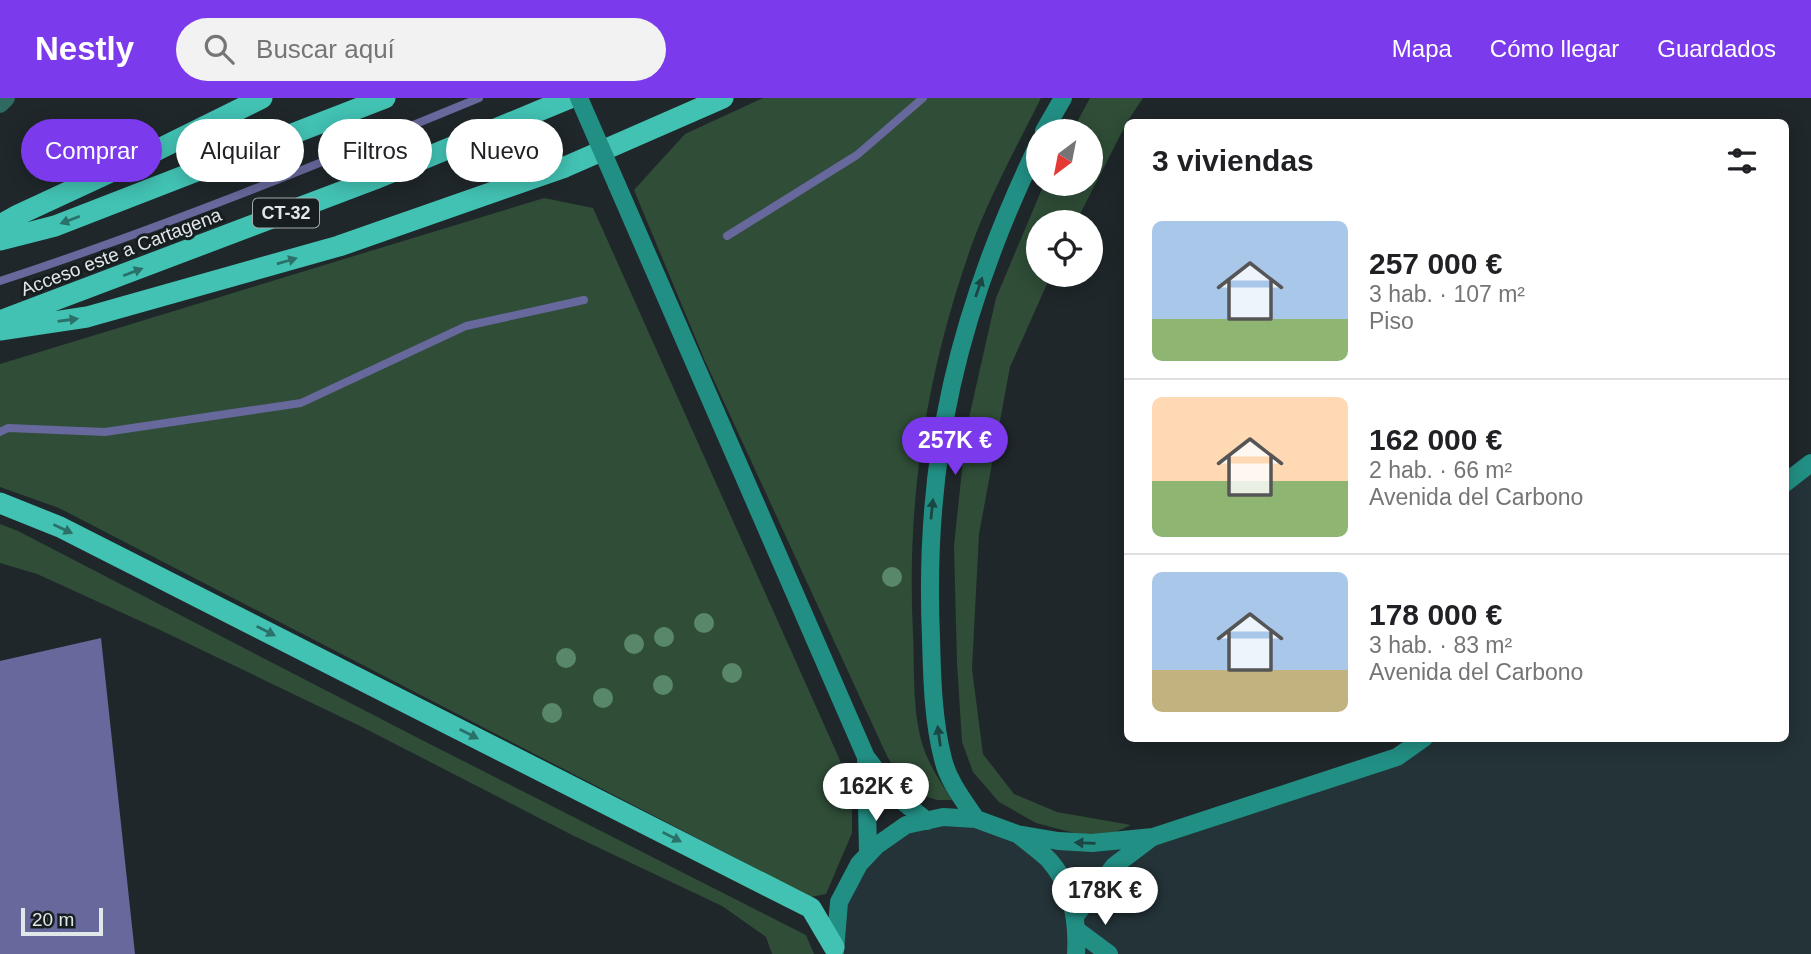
<!DOCTYPE html>
<html lang="es">
<head>
<meta charset="utf-8">
<style>
	:root { --surface:#fff; --page:#f2f2f2; --text:#202124; --muted:#757577; --line:#e0e0e0; --accent:#7c3aed }
	body { margin:0; font-family:Helvetica,sans-serif; background:var(--page); color:var(--text); height:100vh; display:flex; flex-direction:column; font-size:26px; white-space:nowrap }
	* { box-sizing:border-box; margin:0 }
	p { font-size:23px; color:var(--muted) }
	.icon { flex:none; width:38px; height:38px; fill:none; stroke:currentColor; stroke-width:2; stroke-linecap:round; stroke-linejoin:round }
	.map { position:relative; flex:1; overflow:hidden }
	.details { position:absolute; left:1124px; top:21px; width:665px; height:623px; display:flex; flex-direction:column; background:var(--surface); border-radius:10px; box-shadow:0 4px 18px #0003 }
	.details>* { flex:none }
	.hud { position:absolute; left:21px; top:21px; width:665px; height:63px; display:flex; gap:14px }
	.needle { width:46px; rotate:212deg }
	.fabs { position:absolute; left:1026px; top:21px; display:grid; gap:14px }
	.fabs a { display:grid; place-items:center; width:77px; height:77px; border-radius:50%; background:var(--surface); box-shadow:0 4px 18px #0003; font-size:35px }
	.scale { position:absolute; left:21px; bottom:18px; width:82px; box-sizing:border-box; padding-left:7px; border:4px solid #e2e7e9; border-top:0; font-size:19px; line-height:24px; white-space:nowrap; color:#e2e7e9; -webkit-text-stroke:5px #161e20; paint-order:stroke }
	.price { position:absolute; translate:-50% -60px; padding:0 16px; border-radius:24px; background:#fff; color:#222; font-size:23px; line-height:46px; filter:drop-shadow(0 2px 4px #0008) }
	.price::after { content:''; position:absolute; left:50%; top:42px; width:21px; height:16px; margin-left:-10px; background:inherit; clip-path:polygon(0 0,100% 0,50% 100%) }
	.price.on { background:var(--accent); color:#fff }
	ul { padding:0; list-style:none }
	li { display:flex; align-items:center; gap:21px; height:175px; padding:0 28px }
	li+li { border-top:2px solid var(--line) }
	li span { display:grid; place-items:center; flex:none; width:196px; height:140px; border-radius:10px; color:#555 }
	li>.icon { margin-inline-start:auto }
	span .icon { width:84px; height:84px; fill:#fffc; stroke-width:1 }
	li b { font-size:30px }
	h2 { display:flex; justify-content:space-between; align-items:center; height:84px; padding:0 28px; font-size:30px }
	.pill { padding:0 24px; border-radius:32px; background:var(--surface); box-shadow:0 4px 18px #0003; font-size:24px; line-height:63px }
	.pill.on { background:var(--accent); color:#fff }
	header { display:flex; align-items:center; gap:42px; box-sizing:border-box; height:98px; padding:0 35px; background:var(--accent); color:#fff }
	header strong { font-size:33px }
	nav { display:flex; gap:38px; margin-inline-start:auto; font-size:24px }
	.search { width:490px; height:63px; background:var(--page); display:flex; align-items:center; gap:18px; box-sizing:border-box; padding:0 24px; border-radius:38px; color:var(--muted); font-size:26px }
	.map>svg:first-child { display:block }
	.built { fill:#243338 }
	.green { fill:#2f4d37 }
	.water { fill:#67689b }
	.lines { fill:none; stroke-linecap:round; stroke-linejoin:round }
	.stream { stroke:#67689b; stroke-width:8 }
	.street { stroke:#2e6962; stroke-width:18 }
	.secondary { stroke:#228f84; stroke-width:18 }
	.highway { stroke:#42c2b3; stroke-width:21 }
	.secondary-bridge { stroke:#228f84; stroke-width:18 }
	.tree { fill:#598769 }
	.oneway { fill:#2c706a }
	.oneway2 { fill:#1a4643 }
	.labels { text-anchor:middle; dominant-baseline:central; stroke-width:6; stroke-linejoin:round; paint-order:stroke }
	.shield { fill:#161e20; stroke:#a5abad; stroke-width:2 }
	.shield-label { font-size:18px; font-weight:bold; fill:#e2e7e9 }
	.street-label { font-size:19px; fill:#e2e7e9; stroke:#161e20 }
</style>
</head>
<body>
<header>
<strong>Nestly</strong>
<div class="search"><svg class="icon" aria-label="search" viewBox="0 0 24 24"><circle cx="10" cy="10" r="6"/><path d="M15 15l6 6"/></svg>Buscar aquí</div>
<nav><a>Mapa</a><a>Cómo llegar</a><a>Guardados</a></nav>
</header>
<div class="map">
<svg width="1811" height="856" viewBox="0 0 1811 856">
	<rect width="100%" height="100%" fill="#1f272a"/>
	<!-- built -->
	<path class="built" d="M 1811,365 L 1811,856 L 835,856 L 839,804 L 876,748 L 943,719 L 1017,736 L 1153,739 L 1424,641 L 1785,640 L 1785,385 Z"/>
	<!-- green -->
	<path class="green" d="M 763,0 L 1041,0 C 1017,48 989,99 971,149 C 927,274 906,402 913,535 C 915,575 911,624 928,661 C 934,675 944,689 952,702 L 937,702 L 907,692 L 887,658 L 705,263 L 634,92 L 685,36 Z
		M 1090,0 L 1143,0 L 1127,24 L 1076,124 L 1038,124 L 1038,177 L 1051,177 L 1010,269 L 979,436 L 972,571 L 983,656 L 1014,696 L 1057,714 L 1131,727 L 1111,736 L 1078,736 L 1036,725 L 999,704 L 973,674 L 962,644 L 957,565 L 954,448 L 966,333 L 996,200 L 1044,86 L 1090,86 L 1090,33 L 1072,33 Z
		M 544,100 L 593,110 L 839,660 L 852,699 L 852,735 L 826,796 L 811,799 L 59,410 L 0,389 L 0,266 Z
		M 0,426 L 18,433 L 418,640 L 806,837 L 814,856 L 772,856 L 766,839 L 722,808 L 574,738 L 364,630 L 160,532 L 37,476 L 0,465 Z"/>
	<!-- water -->
	<path class="water" d="M 101,540 L 135,856 L 0,856 L 0,563 Z"/>
	<g class="lines">
		<!-- stream -->
		<path class="stream" d="M 727,138 L 857,57 L 923,0
			M 0,183 C 162,130 321,65 479,0
			M 0,334 L 8,330 L 105,334 L 301,305 L 466,228 L 584,202"/>
		<!-- street -->
		<path class="street" d="M 0,6 L 6,0"/>
		<!-- secondary -->
		<path class="secondary" d="M 1044,33 L 1063,0
			M 617,87 L 866,659 L 896,698 L 927,723
			M 1785,385 L 1811,365
			M 866,659 L 868,756
			M 976,721 C 964,703 948,683 943,661 C 933,623 932,579 931,540 C 923,358 959,211 1038,47
			M 1019,737 C 1028,745 1040,753 1049,762 C 1072,788 1078,823 1076,856
			M 1076,817 L 1114,768 L 1151,740
			M 1078,833 L 1109,856
			M 835,853 L 839,804 L 859,766 L 876,748 L 906,727 L 943,719 L 976,721 L 1017,736 L 1058,743 L 1092,745 L 1153,739 L 1397,659 L 1424,640"/>
		<!-- highway -->
		<path class="highway" d="M 0,127 L 18,117 L 143,59 L 262,0
			M 0,142 L 55,128 L 385,0
			M 5,221 L 375,81 L 570,0
			M 0,232 L 87,219 L 339,148 L 565,69 L 723,0
			M 0,405 L 60,429 L 811,810 L 834,849"/>
		<!-- secondary-bridge -->
		<path class="secondary-bridge" d="M 579,0 L 617,87"/>
	</g>
	<!-- trees -->
	<g class="tree">
		<circle cx="892" cy="479" r="10"/>
		<circle cx="704" cy="525" r="10"/>
		<circle cx="664" cy="539" r="10"/>
		<circle cx="634" cy="546" r="10"/>
		<circle cx="566" cy="560" r="10"/>
		<circle cx="732" cy="575" r="10"/>
		<circle cx="663" cy="587" r="10"/>
		<circle cx="603" cy="600" r="10"/>
		<circle cx="552" cy="615" r="10"/>
	</g>
	<!-- one-way arrows -->
	<defs><path id="oneway-solid" d="M-6-.8H1V-3.2L6.5 0L1 3.2V.8H-6Z" transform="scale(1.75)"/></defs>
	<g class="oneway">
		<use href="#oneway-solid" transform="translate(70 122) rotate(159)"/>
		<use href="#oneway-solid" transform="translate(287 163) rotate(-16)"/>
		<use href="#oneway-solid" transform="translate(133 174) rotate(-21)"/>
		<use href="#oneway-solid" transform="translate(68 222) rotate(-8)"/>
		<use href="#oneway-solid" transform="translate(63 431) rotate(25)"/>
		<use href="#oneway-solid" transform="translate(266 533) rotate(27)"/>
		<use href="#oneway-solid" transform="translate(469 636) rotate(27)"/>
		<use href="#oneway-solid" transform="translate(672 739) rotate(27)"/>
	</g>
	<g class="oneway2">
		<use href="#oneway-solid" transform="translate(979 189) rotate(-71)"/>
		<use href="#oneway-solid" transform="translate(932 411) rotate(-84)"/>
		<use href="#oneway-solid" transform="translate(939 638) rotate(-98)"/>
		<use href="#oneway-solid" transform="translate(1085 745) rotate(-178)"/>
	</g>
	<g class="labels">
		<!-- shield labels -->
		<rect class="shield" x="253" y="100.5" width="66" height="29" rx="5"/>
		<g class="shield-label">
			<text x="286" y="115">CT-32</text>
		</g>
		<!-- street labels -->
		<g class="street-label">
			<text transform="translate(121 154) rotate(-21)">Acceso este a Cartagena</text>
		</g>
	</g>
</svg>
<div class="fabs">
<a><svg class="needle" viewBox="-14 -14 28 28"><path d="M0-13l5 13h-10z" fill="#e53935"/><path d="M0 13l5-13h-10z" fill="#757577"/></svg></a>
<a><svg class="icon" aria-label="locate" viewBox="0 0 24 24"><circle cx="12" cy="12" r="6"/><path d="M12 2v4M12 18v4M2 12h4M18 12h4"/></svg></a>
</div>
<div class="scale">20 m</div>
<b class="price on" style="left:955px;top:379px">257K €</b>
<b class="price" style="left:876px;top:725px">162K €</b>
<b class="price" style="left:1105px;top:829px">178K €</b>
<div class="hud">
<a class="pill on">Comprar</a>
<a class="pill">Alquilar</a>
<a class="pill">Filtros</a>
<a class="pill">Nuevo</a>
</div>
<section class="details">
<h2>3 viviendas<svg class="icon" aria-label="filters" viewBox="0 0 24 24"><path d="M4 7h16M4 17h16"/><circle cx="9" cy="7" r="2"/><circle cx="15" cy="17" r="2"/></svg></h2>
<ul>
<li><span style="background:linear-gradient(#a9c7e8 70%,#8fb573 0)"><svg class="icon" aria-label="home" viewBox="0 0 24 24"><path d="M3 11l9-7 9 7M6 9v11h12V9"/></svg></span><div><b>257 000 €</b><p>3 hab. · 107 m²</p><p>Piso</p></div></li>
<li><span style="background:linear-gradient(#ffd9b3 60%,#8fb573 0)"><svg class="icon" aria-label="home" viewBox="0 0 24 24"><path d="M3 11l9-7 9 7M6 9v11h12V9"/></svg></span><div><b>162 000 €</b><p>2 hab. · 66 m²</p><p>Avenida del Carbono</p></div></li>
<li><span style="background:linear-gradient(#a9c7e8 70%,#c2b280 0)"><svg class="icon" aria-label="home" viewBox="0 0 24 24"><path d="M3 11l9-7 9 7M6 9v11h12V9"/></svg></span><div><b>178 000 €</b><p>3 hab. · 83 m²</p><p>Avenida del Carbono</p></div></li>
</ul>
</section>
</div>
</body>
</html>
